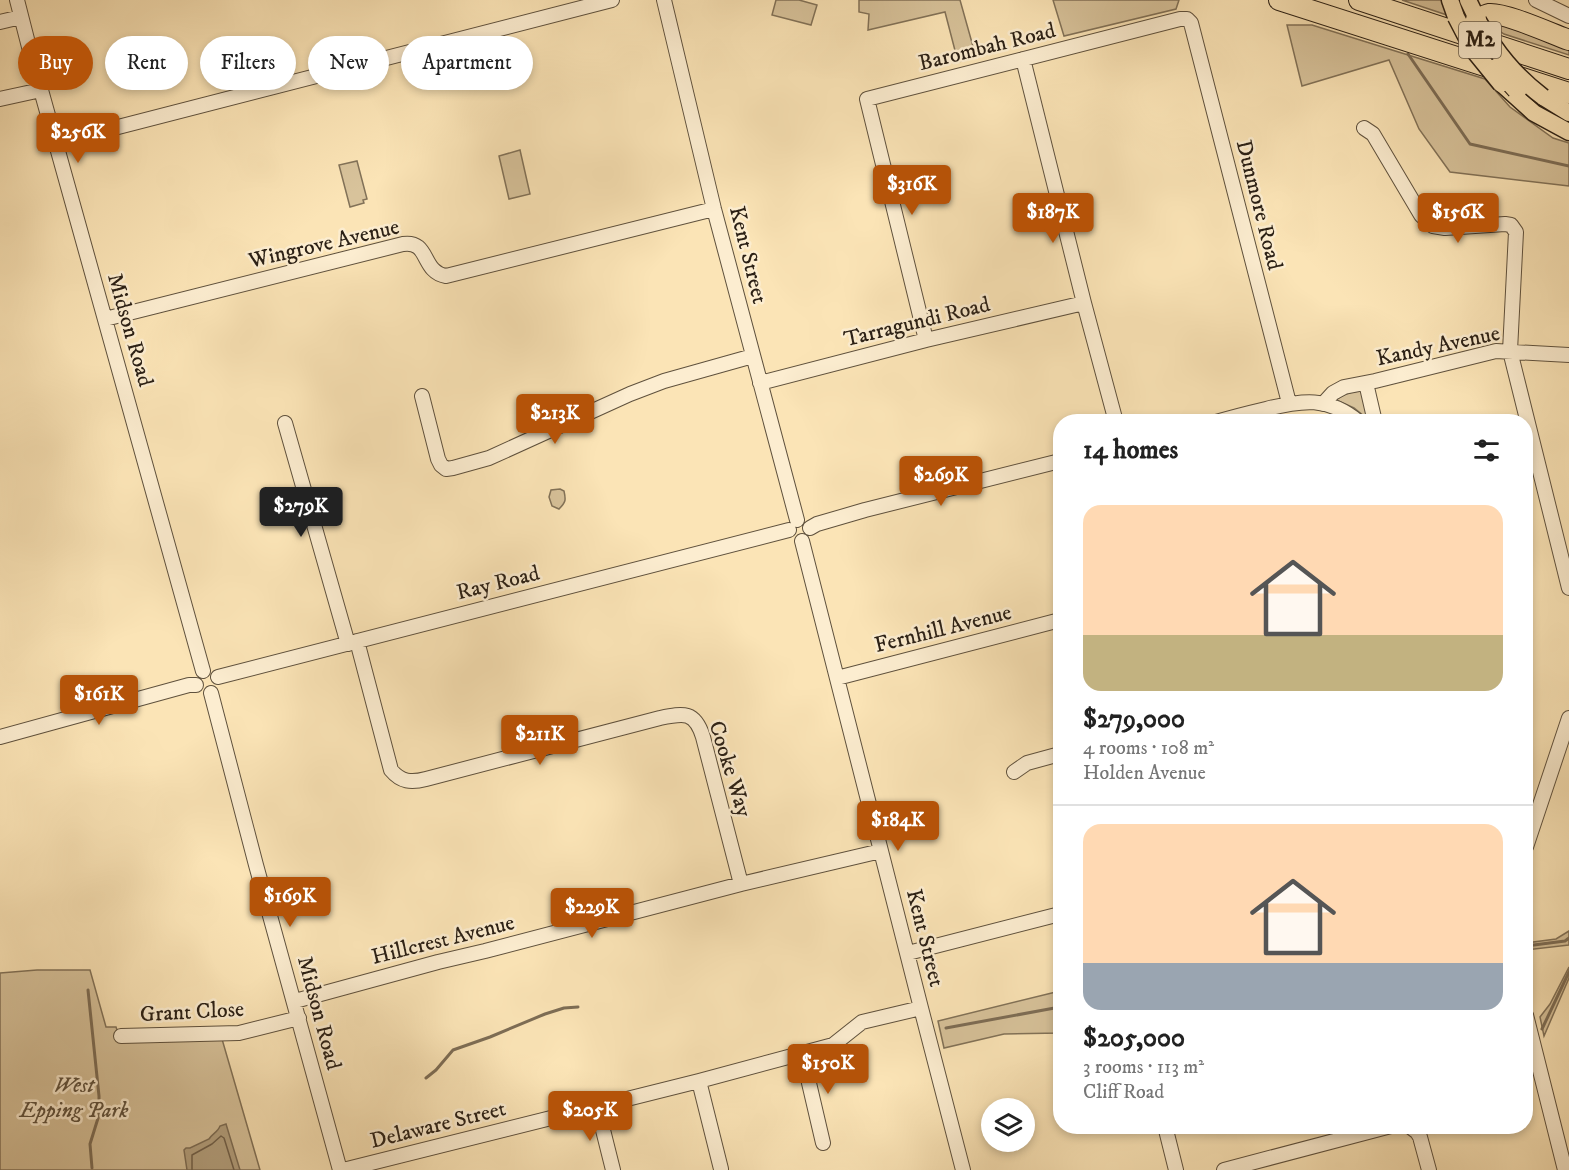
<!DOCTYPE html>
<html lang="en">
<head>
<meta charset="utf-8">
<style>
	:root { --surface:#fff; --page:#f2f2f2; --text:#222; --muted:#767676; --line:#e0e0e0; --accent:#b45309 }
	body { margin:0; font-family:"IM FELL DW Pica",serif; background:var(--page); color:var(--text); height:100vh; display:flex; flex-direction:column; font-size:22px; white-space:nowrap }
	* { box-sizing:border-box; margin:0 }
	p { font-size:20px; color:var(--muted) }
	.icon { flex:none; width:33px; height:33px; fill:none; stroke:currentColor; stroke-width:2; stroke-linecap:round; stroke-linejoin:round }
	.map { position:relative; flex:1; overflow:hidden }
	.panel { position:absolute; left:1053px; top:414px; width:480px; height:720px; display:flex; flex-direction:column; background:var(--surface); border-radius:24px; box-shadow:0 3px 9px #0003 }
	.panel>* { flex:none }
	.top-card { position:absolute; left:18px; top:36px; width:570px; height:54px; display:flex; gap:12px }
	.fabs { position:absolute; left:981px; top:1098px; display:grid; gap:12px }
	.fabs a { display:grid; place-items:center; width:54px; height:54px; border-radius:50%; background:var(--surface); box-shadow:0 3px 9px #0003; font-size:30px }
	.price { position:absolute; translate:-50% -51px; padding:0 14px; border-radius:6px; background:var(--accent); color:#fff; font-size:20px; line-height:39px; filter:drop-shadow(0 2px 3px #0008) }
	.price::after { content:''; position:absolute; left:50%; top:36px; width:18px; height:14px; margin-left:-9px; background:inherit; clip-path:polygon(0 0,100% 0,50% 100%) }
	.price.on { background:#222; color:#fff }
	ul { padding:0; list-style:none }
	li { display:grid; align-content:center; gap:12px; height:318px; padding:0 30px }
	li+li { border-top:2px solid var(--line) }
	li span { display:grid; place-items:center; height:186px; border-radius:18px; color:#555 }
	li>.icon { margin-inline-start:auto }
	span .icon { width:108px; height:108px; fill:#fffc; stroke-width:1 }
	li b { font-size:26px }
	h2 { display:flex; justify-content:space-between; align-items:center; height:72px; padding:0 30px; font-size:26px }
	.pill { padding:0 21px; border-radius:27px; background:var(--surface); box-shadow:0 3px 9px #0003; font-size:21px; line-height:54px }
	.pill.on { background:var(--accent); color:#fff }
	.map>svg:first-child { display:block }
	.green { fill:#d8c39b; stroke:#827258; stroke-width:1.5 }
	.water { fill:#b4a17f; stroke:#7d6d55; stroke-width:1.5 }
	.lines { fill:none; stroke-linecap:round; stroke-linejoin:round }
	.shore { stroke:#70604a; stroke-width:1.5 }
	.stream { stroke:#7d6d55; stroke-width:3 }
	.minor-casing { stroke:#5f513d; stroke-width:16 }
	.major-casing { stroke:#2b2015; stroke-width:19 }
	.highway-casing { stroke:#2b2015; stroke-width:22 }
	.minor { stroke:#fcedd0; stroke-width:14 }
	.major { stroke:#fbe4b6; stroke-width:16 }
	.highway { stroke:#fbe4b6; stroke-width:20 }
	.major-bridge-casing { stroke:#2b2015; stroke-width:19; stroke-linecap:butt }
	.highway-bridge-casing { stroke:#2b2015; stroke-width:22; stroke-linecap:butt }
	.major-bridge { stroke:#fbe4b6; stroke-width:16 }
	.highway-bridge { stroke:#fbe4b6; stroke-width:20 }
	.labels { text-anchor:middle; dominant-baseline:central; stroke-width:5; stroke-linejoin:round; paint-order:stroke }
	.shield { fill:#fcedd0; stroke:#6a5e4d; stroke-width:1.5 }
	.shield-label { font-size:21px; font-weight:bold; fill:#2b2015 }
	.street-label { font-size:22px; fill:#2b2015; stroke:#fcedd0 }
	.park-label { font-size:22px; font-style:italic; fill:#5f513d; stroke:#fcedd0 }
</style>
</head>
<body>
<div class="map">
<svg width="1569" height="1170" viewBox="0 0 1569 1170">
	<rect width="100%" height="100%" fill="#fbe4b6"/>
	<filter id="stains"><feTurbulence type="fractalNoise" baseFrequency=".00333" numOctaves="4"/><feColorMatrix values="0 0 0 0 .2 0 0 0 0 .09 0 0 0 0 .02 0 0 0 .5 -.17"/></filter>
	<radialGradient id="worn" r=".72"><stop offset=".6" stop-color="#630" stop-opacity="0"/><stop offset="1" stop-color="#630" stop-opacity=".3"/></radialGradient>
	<!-- green -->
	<path class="green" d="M 776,0 L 799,0 L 817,5 L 811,25 L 772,15 Z
		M 859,0 L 960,0 L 976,57 L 958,62 L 945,12 L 868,30 L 869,14 L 859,12 Z
		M 1053,0 L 1179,0 L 1176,9 L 1064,36 Z
		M 1402,0 L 1443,0 L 1447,15 Z
		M 1491,20 L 1569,46 L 1569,55 L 1504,34 L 1495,28 L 1487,26 Z
		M 1287,25 L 1312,25 L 1485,79 L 1510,107 L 1553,138 L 1569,143 L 1569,186 L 1450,172 L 1419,129 L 1389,60 L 1302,86 Z
		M 520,150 L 530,194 L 509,199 L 499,156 Z
		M 357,161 L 367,199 L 363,200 L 364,203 L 350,207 L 339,165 Z
		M 1359,391 L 1363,392 L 1370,421 L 1354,408 L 1336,400 C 1343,394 1349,392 1359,391 Z
		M 560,489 L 564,491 C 566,500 566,502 559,509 L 552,506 L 549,497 L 551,490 Z
		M 1569,931 L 1569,945 L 1526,950 L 1526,943 L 1556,939 Z
		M 1569,967 L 1569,978 L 1544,1036 L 1540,1017 L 1550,1004 Z
		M 37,970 L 90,970 L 106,1027 L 116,1027 L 121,1042 L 222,1039 L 260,1170 L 0,1170 L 0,973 Z
		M 1060,991 L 1060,1033 L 1004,1034 L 944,1048 L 938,1021 Z"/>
	<!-- water -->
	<path class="water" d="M 226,1124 L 240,1170 L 187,1170 L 184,1150 L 186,1148 L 190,1148 L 209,1139 C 212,1134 218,1132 220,1126 Z"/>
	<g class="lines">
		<!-- shore -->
		<path class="shore" d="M 192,1170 L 192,1155 L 212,1144 L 221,1136 L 224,1138 L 234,1170"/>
		<!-- stream -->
		<path class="stream" d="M 1408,54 L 1470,144 L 1569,166
			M 1526,946 L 1565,941 L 1569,938
			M 88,990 L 99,1096 L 99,1115 L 90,1144 L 92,1168
			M 946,1028 L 1060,1007
			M 1542,1029 L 1569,972
			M 426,1078 L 436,1070 L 453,1050 L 490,1037 L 545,1014 L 564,1008 L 578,1007"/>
		<defs>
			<path id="minor" d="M 17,0 L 29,47 L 203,671
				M 664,0 L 714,209 L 797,520
				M 1536,0 L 1569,16
				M 0,22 L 21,17
				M 1023,59 L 1084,303 L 1116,422
				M 0,99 L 41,90
				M 1364,128 L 1373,134 L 1421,215 L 1433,226 L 1445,228 L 1505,224 L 1511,225 L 1516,232 L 1510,351 L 1569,588
				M 56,143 L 612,0
				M 105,319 L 403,244 C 430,240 421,272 446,276 L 714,209
				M 926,340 L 867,99 L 1180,19 L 1187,19 L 1191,23 L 1289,403
				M 760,383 L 926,340 L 1084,303
				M 1366,383 L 1375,422
				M 422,396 L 438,459 L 441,465 L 446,469 L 453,468 L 489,458 L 630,394 L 664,381 L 753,356
				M 1323,404 L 1333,393 L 1344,387 L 1375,381 L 1496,351 L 1569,355
				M 1216,422 C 1233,417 1249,413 1266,409 C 1302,400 1328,396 1359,422
				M 285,423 L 348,644
				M 810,528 L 817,524 L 865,510 L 1060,461
				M 802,541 L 921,1008 L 963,1170
				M 357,641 L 391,770 C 401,782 411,783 426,779 L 660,718 C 684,713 695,711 703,737 L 741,884
				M 218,677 L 789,530
				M 837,678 L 1060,620
				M 211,693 L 256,865 L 340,1170
				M 0,737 L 189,685 L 196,685
				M 1014,772 L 1027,763 L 1060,754
				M 1526,847 L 1569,718
				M 908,953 L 1060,914
				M 295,1001 L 438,962 L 485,951 L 741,884 L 881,851
				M 1526,1015 L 1565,1170
				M 121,1036 L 239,1033 L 299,1018
				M 802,1053 L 823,1143
				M 699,1081 L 721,1169
				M 597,1106 L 613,1170
				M 1165,1126 L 1176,1170
				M 1409,1126 L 1417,1132 L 1420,1137 L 1429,1170
				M 343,1170 L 699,1081 L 833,1045 L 862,1022 L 921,1008
				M 1224,1170 L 1391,1126"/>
			<path id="major" d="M 1450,0 L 1456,17
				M 1468,0 L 1478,21
				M 1502,84 L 1534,113 L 1569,132
				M 1543,97 L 1569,113"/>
			<path id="highway" d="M 1279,0 L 1569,93
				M 1359,0 L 1569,69
				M 1476,20 C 1480,18 1484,15 1489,14 C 1504,12 1552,34 1569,40"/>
		</defs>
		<!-- minor casing -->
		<use href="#minor" class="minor-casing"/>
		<!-- major casing -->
		<use href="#major" class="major-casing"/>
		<!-- highway casing -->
		<use href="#highway" class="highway-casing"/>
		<!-- minor -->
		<use href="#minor" class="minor"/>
		<!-- major -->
		<use href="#major" class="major"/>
		<!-- highway -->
		<use href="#highway" class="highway"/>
		<defs>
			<path id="major-bridge" d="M 1456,17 L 1470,44
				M 1478,21 C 1496,52 1514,75 1543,97
				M 1475,52 L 1501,84"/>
			<path id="highway-bridge" d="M 1476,20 L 1473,30 L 1479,43
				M 1498,68 L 1517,89"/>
		</defs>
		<!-- major-bridge casing -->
		<use href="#major-bridge" class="major-bridge-casing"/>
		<!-- highway-bridge casing -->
		<use href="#highway-bridge" class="highway-bridge-casing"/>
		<!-- major-bridge -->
		<use href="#major-bridge" class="major-bridge"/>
		<!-- highway-bridge -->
		<use href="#highway-bridge" class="highway-bridge"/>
	</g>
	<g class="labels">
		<!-- shield labels -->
		<rect class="shield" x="1459" y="22" width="42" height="36" rx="4.5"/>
		<g class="shield-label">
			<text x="1480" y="40">M2</text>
		</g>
		<!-- street labels -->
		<g class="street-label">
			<text transform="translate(987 47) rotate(-14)">Barombah Road</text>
			<text transform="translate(1259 205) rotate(76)">Dunmore Road</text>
			<text transform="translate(324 244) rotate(-13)">Wingrove Avenue</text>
			<text transform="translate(748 255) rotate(76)">Kent Street</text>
			<text transform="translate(917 322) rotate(-14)">Tarragundi Road</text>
			<text transform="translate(130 330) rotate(74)">Midson Road</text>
			<text transform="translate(1438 346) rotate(-12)">Kandy Avenue</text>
			<text transform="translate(498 583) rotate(-14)">Ray Road</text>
			<text transform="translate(943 629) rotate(-14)">Fernhill Avenue</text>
			<text transform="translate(730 769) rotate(73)">Cooke Way</text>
			<text transform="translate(925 938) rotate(76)">Kent Street</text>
			<text transform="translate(443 940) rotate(-14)">Hillcrest Avenue</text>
			<text transform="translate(192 1012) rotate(-3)">Grant Close</text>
			<text transform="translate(319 1013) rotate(75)">Midson Road</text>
			<text transform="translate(438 1125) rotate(-14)">Delaware Street</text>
		</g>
		<!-- park labels -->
		<g class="park-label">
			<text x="74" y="1085">West<tspan x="74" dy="25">Epping Park</tspan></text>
		</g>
	</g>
	<rect width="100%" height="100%" filter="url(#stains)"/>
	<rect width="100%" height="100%" fill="url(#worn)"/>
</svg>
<div class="fabs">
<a><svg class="icon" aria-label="layers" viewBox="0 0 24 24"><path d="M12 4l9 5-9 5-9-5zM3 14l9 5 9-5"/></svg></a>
</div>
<b class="price" style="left:78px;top:164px">$256K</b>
<b class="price" style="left:912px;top:216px">$316K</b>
<b class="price" style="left:1053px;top:244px">$187K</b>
<b class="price" style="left:1458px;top:244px">$156K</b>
<b class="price" style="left:555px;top:445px">$213K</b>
<b class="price" style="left:941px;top:507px">$269K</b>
<b class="price on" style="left:301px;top:538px">$279K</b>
<b class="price" style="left:99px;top:726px">$161K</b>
<b class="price" style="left:540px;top:766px">$211K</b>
<b class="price" style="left:898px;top:852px">$184K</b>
<b class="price" style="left:290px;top:928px">$169K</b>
<b class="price" style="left:592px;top:939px">$229K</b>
<b class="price" style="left:828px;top:1095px">$150K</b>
<b class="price" style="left:590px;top:1142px">$205K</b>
<div class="top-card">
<a class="pill on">Buy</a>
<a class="pill">Rent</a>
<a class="pill">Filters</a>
<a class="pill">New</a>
<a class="pill">Apartment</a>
</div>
<section class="panel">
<h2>14 homes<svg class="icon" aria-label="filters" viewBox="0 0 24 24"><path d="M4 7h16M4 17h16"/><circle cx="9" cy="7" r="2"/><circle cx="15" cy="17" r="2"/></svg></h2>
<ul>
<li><span style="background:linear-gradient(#ffd9b3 70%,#c2b280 0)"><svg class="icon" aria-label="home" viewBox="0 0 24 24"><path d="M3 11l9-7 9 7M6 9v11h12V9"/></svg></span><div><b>$279,000</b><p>4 rooms · 108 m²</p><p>Holden Avenue</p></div></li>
<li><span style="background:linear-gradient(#ffd9b3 75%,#9aa5b1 0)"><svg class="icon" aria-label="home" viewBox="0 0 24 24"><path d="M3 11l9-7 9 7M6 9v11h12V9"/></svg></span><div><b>$205,000</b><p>3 rooms · 113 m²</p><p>Cliff Road</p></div></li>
</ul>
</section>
</div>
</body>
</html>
